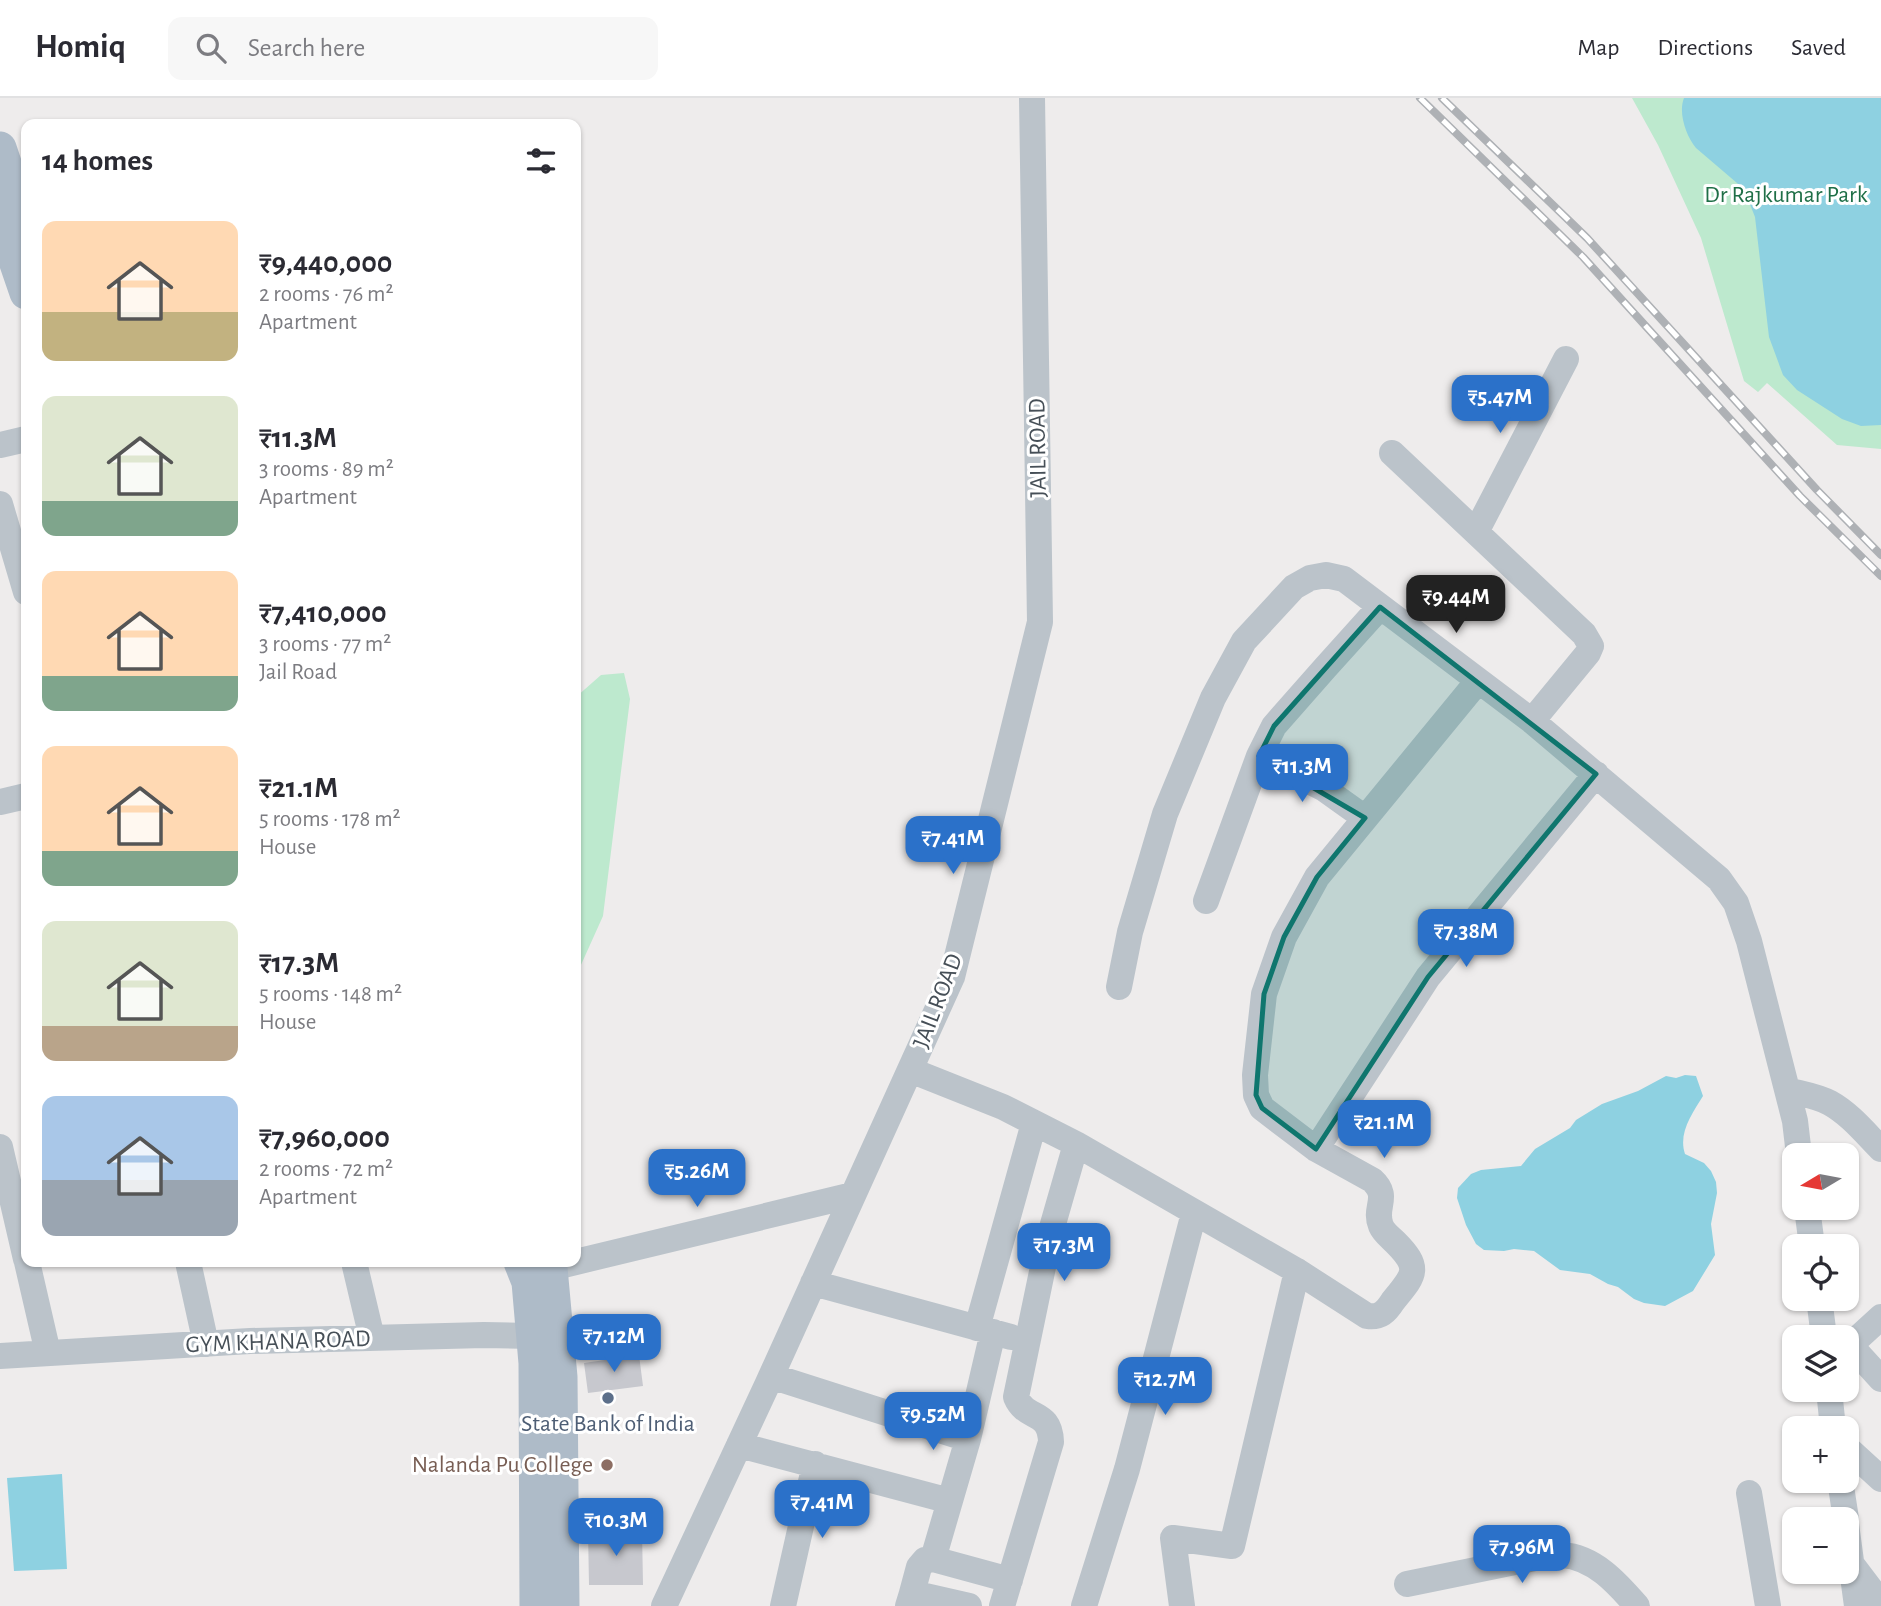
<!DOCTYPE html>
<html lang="en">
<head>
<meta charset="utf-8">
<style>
	:root { --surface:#fff; --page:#f7f7f7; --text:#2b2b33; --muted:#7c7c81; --line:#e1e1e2; --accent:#2b71c9 }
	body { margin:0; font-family:"Alegreya Sans",sans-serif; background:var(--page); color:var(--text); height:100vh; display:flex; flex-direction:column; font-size:26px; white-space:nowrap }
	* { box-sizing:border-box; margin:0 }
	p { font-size:23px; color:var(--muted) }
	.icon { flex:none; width:38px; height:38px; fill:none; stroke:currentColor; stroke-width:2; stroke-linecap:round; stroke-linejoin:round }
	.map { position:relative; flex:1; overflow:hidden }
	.details { position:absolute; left:21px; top:21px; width:560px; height:1148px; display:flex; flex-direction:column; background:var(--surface); border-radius:14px; box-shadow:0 2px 5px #0004 }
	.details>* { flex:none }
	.needle { width:46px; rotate:260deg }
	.tools { position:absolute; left:1782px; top:1045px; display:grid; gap:14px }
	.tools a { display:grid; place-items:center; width:77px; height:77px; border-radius:14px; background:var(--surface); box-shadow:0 2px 5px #0004; font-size:35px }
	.price { position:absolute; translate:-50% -60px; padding:0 16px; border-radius:14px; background:var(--accent); color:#fff; font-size:23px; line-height:46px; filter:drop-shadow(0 2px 4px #0008) }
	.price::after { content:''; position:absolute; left:50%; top:42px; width:21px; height:16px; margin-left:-10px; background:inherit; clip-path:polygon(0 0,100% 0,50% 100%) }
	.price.on { background:#222; color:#fff }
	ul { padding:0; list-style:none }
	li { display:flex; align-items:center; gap:21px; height:175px; padding:0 21px }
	li span { display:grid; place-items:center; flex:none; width:196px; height:140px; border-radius:14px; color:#555 }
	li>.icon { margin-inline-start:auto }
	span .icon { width:84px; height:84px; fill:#fffc; stroke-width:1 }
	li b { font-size:30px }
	h2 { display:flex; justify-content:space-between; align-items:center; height:84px; padding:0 21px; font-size:30px }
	header { display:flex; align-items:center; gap:42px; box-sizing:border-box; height:98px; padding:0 35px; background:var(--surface); border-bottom:2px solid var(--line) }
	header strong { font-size:33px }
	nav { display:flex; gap:38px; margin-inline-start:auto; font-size:24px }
	.search { width:490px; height:63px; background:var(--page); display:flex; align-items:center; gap:18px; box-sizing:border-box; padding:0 24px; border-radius:14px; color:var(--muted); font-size:26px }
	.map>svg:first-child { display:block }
	.green { fill:#bde9ce }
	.water { fill:#8ed1e1 }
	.building { fill:#c7c8ce }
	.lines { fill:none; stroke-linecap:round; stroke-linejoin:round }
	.minor { stroke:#bbc3ca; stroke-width:26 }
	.major { stroke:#aebbc8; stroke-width:33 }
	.rail-casing { stroke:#aeb1b5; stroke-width:8 }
	.rail { stroke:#fff; stroke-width:5; stroke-dasharray:16; stroke-linecap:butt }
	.marked { fill:#0f766e; fill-opacity:0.2; stroke:#0f766e; stroke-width:5; stroke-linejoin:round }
	.service-dot { fill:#5c6f8a; stroke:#fff; stroke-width:2.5 }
	.education-dot { fill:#8d6e63; stroke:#fff; stroke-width:2.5 }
	.labels { text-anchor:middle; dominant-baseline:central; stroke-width:6; stroke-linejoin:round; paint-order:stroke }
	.park-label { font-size:24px; fill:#1f6f47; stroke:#fff }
	.street-label { font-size:24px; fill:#464f57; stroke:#fff }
	.service-label { font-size:24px; fill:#4e5e75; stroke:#fff }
	.education-label { font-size:24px; fill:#785e54; stroke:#fff; text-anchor:end }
</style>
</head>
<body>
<header>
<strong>Homiq</strong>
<div class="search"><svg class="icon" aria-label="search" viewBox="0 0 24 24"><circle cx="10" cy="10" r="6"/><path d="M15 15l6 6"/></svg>Search here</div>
<nav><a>Map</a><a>Directions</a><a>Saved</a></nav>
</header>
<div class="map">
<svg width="1881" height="1508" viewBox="0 0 1881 1508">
	<rect width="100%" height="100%" fill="#eeecec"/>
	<!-- green -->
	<path class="green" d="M 1632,0 L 1881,0 L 1881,351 L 1837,347 L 1767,285 L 1758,294 L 1744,283 L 1701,140 L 1658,47 Z
		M 624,575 L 630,601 L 603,818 L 576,878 L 576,599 L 601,577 Z"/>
	<!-- water -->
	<path class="water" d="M 1684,0 L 1881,0 L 1881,327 L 1861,328 L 1842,321 L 1797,292 L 1783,277 L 1769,239 L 1755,119 L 1744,91 L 1696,50 C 1686,38 1678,15 1684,0 Z
		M 1685,977 L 1696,978 L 1703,998 C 1692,1016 1678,1035 1685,1056 L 1704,1065 L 1711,1073 L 1716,1084 L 1717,1095 L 1711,1126 L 1715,1157 L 1693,1193 L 1665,1208 L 1644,1205 L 1634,1201 L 1618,1189 L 1608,1186 L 1590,1176 L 1560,1172 L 1534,1153 L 1514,1151 L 1504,1153 L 1484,1152 L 1476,1146 L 1466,1127 L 1457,1100 L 1458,1090 L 1471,1076 L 1481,1072 L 1521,1068 L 1535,1051 L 1570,1030 L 1576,1022 L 1602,1006 L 1638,993 L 1666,978 L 1676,980 Z
		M 62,1376 L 67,1471 L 14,1473 L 7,1380 Z"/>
	<!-- building -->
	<path class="building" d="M 639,1257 L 643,1288 L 588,1295 L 584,1265 Z
		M 642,1432 L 643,1487 L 589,1487 L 588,1433 Z"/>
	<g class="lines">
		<!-- minor -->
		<path class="minor" d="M 0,347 L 26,341
			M 1392,355 L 1584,536 L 1591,548 L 1588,555 L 1532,623
			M 0,406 L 26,494
			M 1476,434 L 1566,261
			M 1259,658 L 1323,690 L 1365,720
			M 0,704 L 26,698
			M 1206,803 L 1259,658 L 1274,628 L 1325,570 L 1380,509
			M 1119,889 L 1130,834 L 1165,716 L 1213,600 L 1244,543 L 1294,489 L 1310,480 L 1326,477 L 1344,481 L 1532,623 L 1719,781 L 1736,805 L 1749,843 L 1795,1023 L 1799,1057
			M 910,972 L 1003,1009 L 1076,1046 L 1049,1140 L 1016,1299 C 1026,1323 1050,1311 1051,1344 L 1002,1508
			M 1787,992 C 1802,996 1817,998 1830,1005 C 1850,1016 1866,1036 1881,1051
			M 1076,1046 L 1297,1173 L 1367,1218 C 1380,1220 1386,1214 1393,1203 C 1414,1177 1422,1171 1395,1144 C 1390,1139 1384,1135 1381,1128 C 1373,1109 1391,1099 1372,1082 L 1316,1051 L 1262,1010 L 1256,997 L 1255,977 L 1264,896 L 1284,839 L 1317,779 L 1478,583
			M 0,1049 L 26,1161
			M 1316,1051 L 1428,879 L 1596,676
			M 1807,1110 L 1812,1148
			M 27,1164 L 48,1255
			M 188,1164 L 206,1246
			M 354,1164 L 372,1240
			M 551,1170 L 853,1097
			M 813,1185 L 1011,1239
			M 1819,1200 L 1824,1239
			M 977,1230 L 1034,1025
			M 1850,1247 L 1881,1281
			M 1846,1251 L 1881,1219
			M 0,1258 L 250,1243 L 484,1237 L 532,1238 L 552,1236
			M 771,1278 L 968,1341 L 993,1234
			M 1829,1292 L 1833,1330
			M 739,1347 L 950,1403
			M 1846,1349 L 1881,1381
			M 1840,1382 L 1846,1421
			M 1749,1395 L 1768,1508
			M 1846,1426 L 1857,1508
			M 933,1461 L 968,1341
			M 1853,1468 L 1881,1505
			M 1407,1486 L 1540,1459 C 1547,1458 1555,1456 1562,1457 C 1594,1459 1617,1485 1637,1508
			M 912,1495 L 919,1469 L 925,1462 L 933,1461 L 1010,1482
			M 664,1508 L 768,1285 L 952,879 L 1040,524 L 1032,0
			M 783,1508 L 815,1366
			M 908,1508 L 912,1495 L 969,1508
			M 1084,1508 L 1127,1371 L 1194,1115
			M 1182,1508 L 1173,1440 L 1232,1448 L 1297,1173"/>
		<!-- major -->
		<path class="major" d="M 0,50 L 26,128
			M 0,119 L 26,195
			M 520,1164 L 528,1184 L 535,1265 L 536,1508
			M 549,1164 L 551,1170 L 561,1279 L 563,1508"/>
		<defs>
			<path id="rail" d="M 1420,0 L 1583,159 L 1800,398 L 1881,478
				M 1442,0 L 1587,140 L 1817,392 L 1881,457"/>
		</defs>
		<!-- rail casing -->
		<use href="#rail" class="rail-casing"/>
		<!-- rail -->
		<use href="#rail" class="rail"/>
	</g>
	<!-- marked area -->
	<path class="marked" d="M 1380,509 L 1596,676 L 1428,879 L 1316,1051 L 1262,1010 L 1256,997 L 1264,896 L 1284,839 L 1317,779 L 1365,720 L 1259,658 L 1274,628 Z"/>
	<!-- markers -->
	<circle class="service-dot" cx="608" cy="1300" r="7"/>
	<circle class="education-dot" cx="607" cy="1367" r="7"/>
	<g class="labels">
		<!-- park labels -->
		<g class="park-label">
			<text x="1786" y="97">Dr Rajkumar Park</text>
		</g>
		<!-- street labels -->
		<g class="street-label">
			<text transform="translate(1038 350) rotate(-91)">JAIL ROAD</text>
			<text transform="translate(938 903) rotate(-69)">JAIL ROAD</text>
			<text transform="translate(278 1244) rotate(-2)">GYM KHANA ROAD</text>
		</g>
		<!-- service labels -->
		<g class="service-label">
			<text x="608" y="1326">State Bank of India</text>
		</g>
		<!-- education labels -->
		<g class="education-label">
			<text x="593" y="1367">Nalanda Pu College</text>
		</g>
	</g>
</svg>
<div class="tools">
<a><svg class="needle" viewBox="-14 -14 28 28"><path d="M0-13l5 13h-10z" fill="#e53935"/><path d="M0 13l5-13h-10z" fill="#7c7c81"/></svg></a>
<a><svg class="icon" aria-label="locate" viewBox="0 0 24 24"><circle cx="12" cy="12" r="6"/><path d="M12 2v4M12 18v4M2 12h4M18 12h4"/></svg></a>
<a><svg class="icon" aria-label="layers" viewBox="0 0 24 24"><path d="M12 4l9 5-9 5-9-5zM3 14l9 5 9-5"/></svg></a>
<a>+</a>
<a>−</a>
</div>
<b class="price" style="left:1500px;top:337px">₹5.47M</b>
<b class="price on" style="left:1456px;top:537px">₹9.44M</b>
<b class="price" style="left:1302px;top:706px">₹11.3M</b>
<b class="price" style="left:953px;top:778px">₹7.41M</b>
<b class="price" style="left:1466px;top:871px">₹7.38M</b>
<b class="price" style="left:1384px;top:1062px">₹21.1M</b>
<b class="price" style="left:697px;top:1111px">₹5.26M</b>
<b class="price" style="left:1064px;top:1185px">₹17.3M</b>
<b class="price" style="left:614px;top:1276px">₹7.12M</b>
<b class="price" style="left:1165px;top:1319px">₹12.7M</b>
<b class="price" style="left:933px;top:1354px">₹9.52M</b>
<b class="price" style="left:822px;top:1442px">₹7.41M</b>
<b class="price" style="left:616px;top:1460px">₹10.3M</b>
<b class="price" style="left:1522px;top:1487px">₹7.96M</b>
<section class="details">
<h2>14 homes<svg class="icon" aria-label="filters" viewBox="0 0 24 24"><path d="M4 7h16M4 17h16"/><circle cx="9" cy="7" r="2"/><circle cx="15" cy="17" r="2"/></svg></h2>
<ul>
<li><span style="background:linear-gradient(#ffd9b3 65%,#c2b280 0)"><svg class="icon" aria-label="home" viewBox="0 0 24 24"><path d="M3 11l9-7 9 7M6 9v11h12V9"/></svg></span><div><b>₹9,440,000</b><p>2 rooms · 76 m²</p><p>Apartment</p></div></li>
<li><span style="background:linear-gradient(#dfe7d0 75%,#7fa58c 0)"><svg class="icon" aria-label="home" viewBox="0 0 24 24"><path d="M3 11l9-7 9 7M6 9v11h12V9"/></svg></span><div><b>₹11.3M</b><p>3 rooms · 89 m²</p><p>Apartment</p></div></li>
<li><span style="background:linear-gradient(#ffd9b3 75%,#7fa58c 0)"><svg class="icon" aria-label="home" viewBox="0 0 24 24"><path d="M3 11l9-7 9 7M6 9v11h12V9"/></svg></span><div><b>₹7,410,000</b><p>3 rooms · 77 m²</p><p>Jail Road</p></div></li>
<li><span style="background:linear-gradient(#ffd9b3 75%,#7fa58c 0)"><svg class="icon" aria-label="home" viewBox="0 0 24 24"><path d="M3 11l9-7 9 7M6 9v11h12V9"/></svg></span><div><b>₹21.1M</b><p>5 rooms · 178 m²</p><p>House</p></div></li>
<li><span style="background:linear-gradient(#dfe7d0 75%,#b9a48a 0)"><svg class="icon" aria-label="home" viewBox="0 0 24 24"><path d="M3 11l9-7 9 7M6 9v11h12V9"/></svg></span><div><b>₹17.3M</b><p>5 rooms · 148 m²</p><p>House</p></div></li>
<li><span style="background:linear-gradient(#a9c7e8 60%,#9aa5b1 0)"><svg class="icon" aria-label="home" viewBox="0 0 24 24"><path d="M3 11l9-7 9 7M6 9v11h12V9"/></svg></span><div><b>₹7,960,000</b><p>2 rooms · 72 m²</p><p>Apartment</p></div></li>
</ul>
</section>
</div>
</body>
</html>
